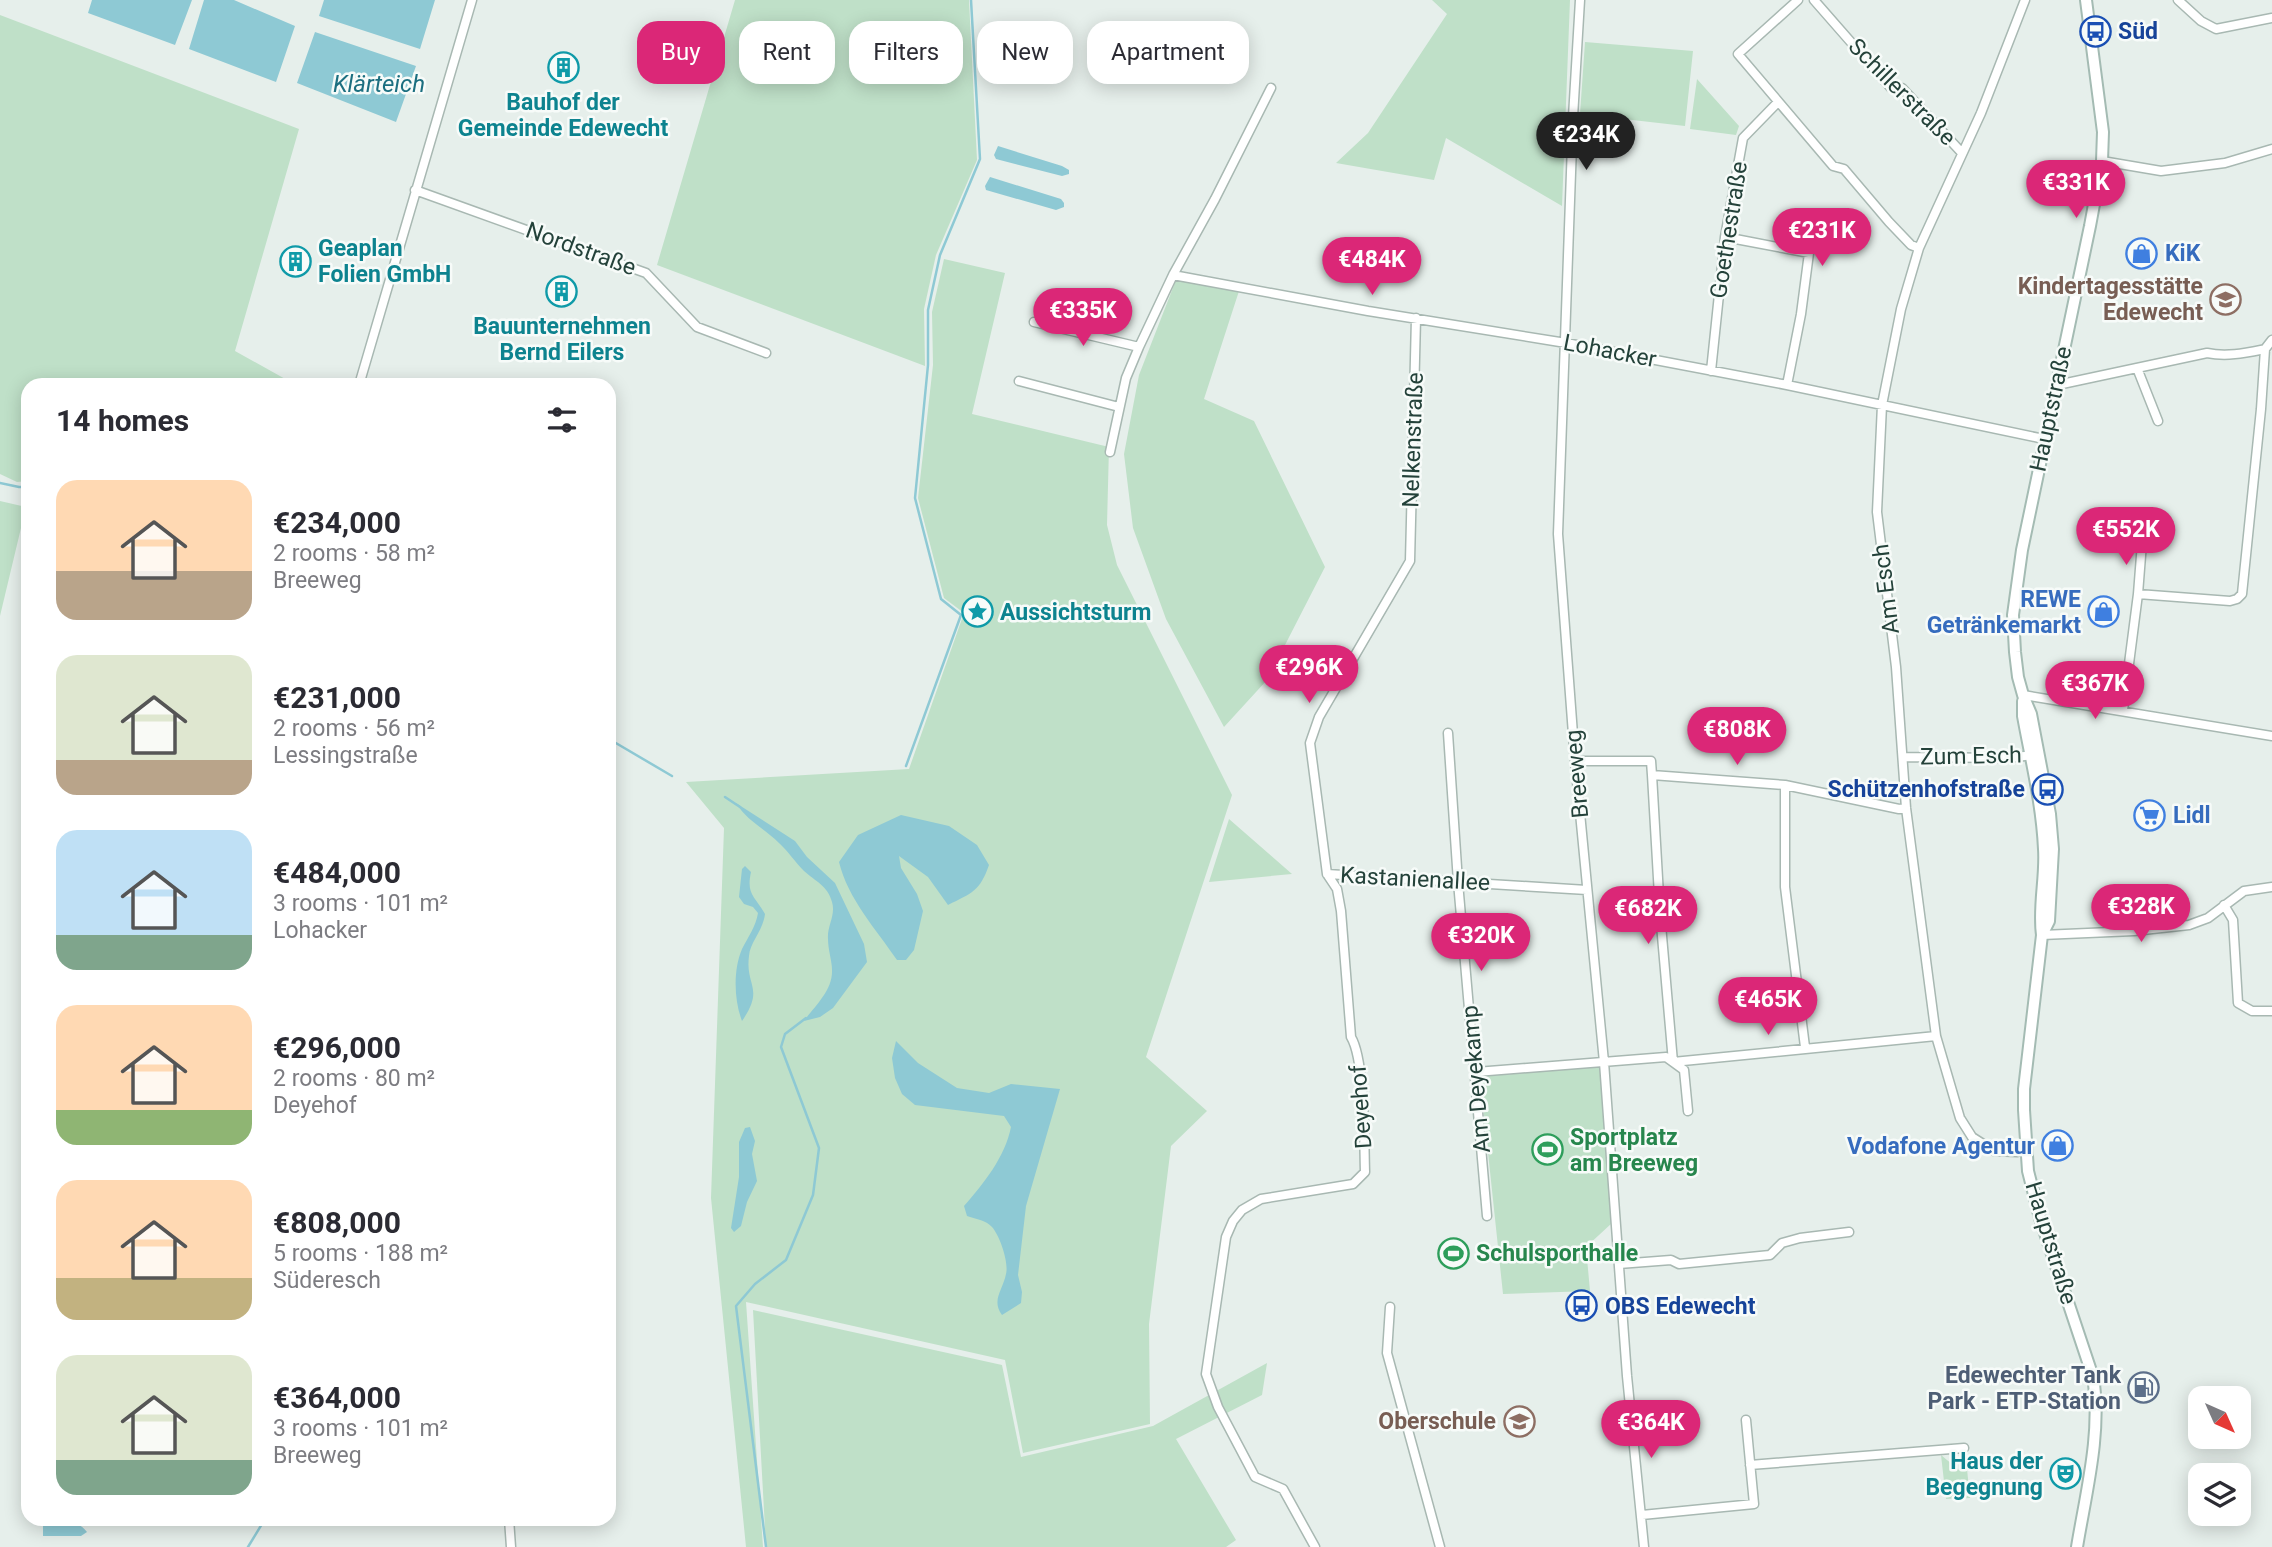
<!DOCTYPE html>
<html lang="en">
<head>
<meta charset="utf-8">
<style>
	:root { --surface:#fff; --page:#f7f7f7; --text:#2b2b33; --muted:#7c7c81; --accent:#db2777 }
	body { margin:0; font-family:Roboto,sans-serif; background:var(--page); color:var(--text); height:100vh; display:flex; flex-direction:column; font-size:26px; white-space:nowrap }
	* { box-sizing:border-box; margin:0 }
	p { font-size:23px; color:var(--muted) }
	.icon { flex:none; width:38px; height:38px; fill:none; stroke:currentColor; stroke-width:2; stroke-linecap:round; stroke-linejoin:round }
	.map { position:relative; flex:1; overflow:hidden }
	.sheet { position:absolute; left:21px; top:378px; width:595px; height:1148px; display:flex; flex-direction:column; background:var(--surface); border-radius:21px; box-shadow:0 4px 18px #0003 }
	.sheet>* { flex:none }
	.hud { position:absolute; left:637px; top:21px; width:665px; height:63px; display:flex; gap:14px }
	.needle { width:46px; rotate:135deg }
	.controls { position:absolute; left:2188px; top:1386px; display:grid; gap:14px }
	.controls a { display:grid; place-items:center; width:63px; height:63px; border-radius:14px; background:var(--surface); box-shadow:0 4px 18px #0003; font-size:35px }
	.price { position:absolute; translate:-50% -60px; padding:0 16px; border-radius:24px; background:var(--accent); color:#fff; font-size:23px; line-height:46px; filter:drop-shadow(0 2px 4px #0008) }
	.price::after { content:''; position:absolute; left:50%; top:42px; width:21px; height:16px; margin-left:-10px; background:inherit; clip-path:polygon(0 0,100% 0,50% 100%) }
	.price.selected { background:#222; color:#fff }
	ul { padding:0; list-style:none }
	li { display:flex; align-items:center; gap:21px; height:175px; padding:0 35px }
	li span { display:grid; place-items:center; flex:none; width:196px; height:140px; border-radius:21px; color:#555 }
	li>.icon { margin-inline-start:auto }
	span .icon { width:84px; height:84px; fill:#fffc; stroke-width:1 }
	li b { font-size:30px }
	h2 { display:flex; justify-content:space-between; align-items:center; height:84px; padding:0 35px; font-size:30px }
	.chip { padding:0 24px; border-radius:21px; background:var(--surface); box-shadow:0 4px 18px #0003; font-size:24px; line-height:63px }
	.chip.selected { background:var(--accent); color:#fff }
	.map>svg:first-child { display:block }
	.green { fill:#bfe0c8 }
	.water { fill:#8ec9d4 }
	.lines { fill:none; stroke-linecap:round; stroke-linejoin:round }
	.stream { stroke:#8ec9d4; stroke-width:2.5 }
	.minor-casing { stroke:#a8b8b2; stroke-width:11 }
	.secondary-casing { stroke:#a4bbb3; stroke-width:14 }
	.minor { stroke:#fff; stroke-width:8 }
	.secondary { stroke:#fff; stroke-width:10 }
	.labels { text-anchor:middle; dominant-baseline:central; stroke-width:5; stroke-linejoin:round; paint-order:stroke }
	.transit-label { font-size:23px; font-weight:bold; fill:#164399; stroke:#f7fbf9; text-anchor:start }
	.street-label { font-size:23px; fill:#24423a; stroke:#f7fbf9 }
	.culture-label { font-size:23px; font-weight:bold; fill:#0d838f; stroke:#f7fbf9 }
	.shop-label { font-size:23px; font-weight:bold; fill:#366cbe; stroke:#f7fbf9; text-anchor:start }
	.education-label { font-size:23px; font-weight:bold; fill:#785e54; stroke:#f7fbf9; text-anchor:end }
	.leisure-label { font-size:23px; font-weight:bold; fill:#27864d; stroke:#f7fbf9; text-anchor:start }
	.service-label { font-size:23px; font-weight:bold; fill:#4e5e75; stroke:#f7fbf9; text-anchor:end }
	.water-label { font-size:24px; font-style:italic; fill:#1c6f80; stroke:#f7fbf9 }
</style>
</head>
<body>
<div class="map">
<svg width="2272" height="1547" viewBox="0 0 2272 1547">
	<rect width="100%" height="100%" fill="#e6efeb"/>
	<!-- green -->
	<path class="green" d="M 735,0 L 969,0 L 977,160 L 936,255 L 924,309 L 925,366 L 657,265 Z
		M 1432,0 L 1570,0 L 1562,206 L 1446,138 L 1434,180 L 1336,163 L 1368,133 L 1447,14 Z
		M 0,15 L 299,129 L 235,351 L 296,385 L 28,385 L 28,481 L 17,482 L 0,474 Z
		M 1585,42 L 1693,51 L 1685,126 L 1580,114 Z
		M 1697,79 L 1739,126 L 1736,135 L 1690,129 Z
		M 944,259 L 1005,273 L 972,414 L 1109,447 L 1107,525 L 1117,565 L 1232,795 L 1146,1057 L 1207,1111 L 1171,1146 L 1149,1324 L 1150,1424 L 1023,1453 L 1005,1360 L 746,1302 L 763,1547 L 746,1547 L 711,1198 L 724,828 L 686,782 L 909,769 L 964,613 L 944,598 L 918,498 L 933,365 L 932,312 Z
		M 1176,280 L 1239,291 L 1204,399 L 1254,421 L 1325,567 L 1267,680 L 1224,727 L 1166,619 L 1133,528 L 1124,454 L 1139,375 Z
		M 0,501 L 26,507 L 0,616 Z
		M 1229,819 L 1292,874 L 1209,882 Z
		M 1600,1066 L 1612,1223 L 1586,1247 L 1590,1291 L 1503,1294 L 1480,1077 Z
		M 753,1310 L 1002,1365 L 1021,1457 L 1153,1426 L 1267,1363 L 1262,1395 L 1176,1439 L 1236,1540 L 1226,1547 L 766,1547 Z
		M 1941,1455 L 1959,1470 L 1967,1469 L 1970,1498 L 1946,1499 Z"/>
	<!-- water -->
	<path class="water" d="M 92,0 L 192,0 L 175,45 L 88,13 Z
		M 204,0 L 234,0 L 295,26 L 276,82 L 189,49 Z
		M 324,0 L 435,0 L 420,49 L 319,16 Z
		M 315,32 L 416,66 L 396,122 L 297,83 Z
		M 998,146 L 1062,166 L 1069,170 L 1069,174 L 1062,176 L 996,159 L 994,155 Z
		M 990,177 L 1061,199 L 1064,203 L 1064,207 L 1056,210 L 986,190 L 985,186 Z
		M 736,803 L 795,841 L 807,857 L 835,883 L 864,944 L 867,962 L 833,1008 L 820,1017 L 804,1021 C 815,1006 833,990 832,970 C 832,961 828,950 828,939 C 827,926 836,915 832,902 C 828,886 815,881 804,871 C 795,862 788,851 779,843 C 764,828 747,821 736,803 Z
		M 901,815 L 949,826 L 977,845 L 989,865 C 980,891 972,893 948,905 L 928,877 L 899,856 L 901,868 L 917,894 L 923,911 L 914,950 L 906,960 L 897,960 C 876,929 848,899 839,862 L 858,835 Z
		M 745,866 L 751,872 C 746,895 755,896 765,914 C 763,931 750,942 749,956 C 745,986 765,988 742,1021 C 734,1000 733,970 742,949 C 748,937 756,926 758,913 L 753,907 L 744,904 L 739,897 L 742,869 Z
		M 896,1041 L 918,1063 L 957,1088 L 989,1093 L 1011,1084 L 1060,1089 L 1026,1206 L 1018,1275 L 1022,1292 L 1021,1303 L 1002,1315 C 991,1300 1003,1290 1006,1274 C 1009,1263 1000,1236 992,1227 C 986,1220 975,1219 967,1216 L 964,1206 C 984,1183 1005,1157 1011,1127 L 1004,1116 L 915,1105 L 902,1094 L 895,1078 L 892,1058 Z
		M 750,1127 L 755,1141 L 752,1154 L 757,1181 L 747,1202 L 741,1226 L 734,1232 L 731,1228 L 739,1177 L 739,1142 L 745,1128 Z
		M 43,1519 C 59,1519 77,1519 87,1532 L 81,1536 L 43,1536 Z"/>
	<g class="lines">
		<!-- stream -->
		<path class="stream" d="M 0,483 L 19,487 L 28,487
			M 609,739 L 672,776
			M 906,766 L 961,615 L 941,599 L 915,498 L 928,365 L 928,310 L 940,255 L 980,159 L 971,0
			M 725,797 L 740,807
			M 248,1547 L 265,1519
			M 766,1547 L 736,1306 L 755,1284 L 786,1260 L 813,1195 L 819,1148 L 781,1047 L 785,1034 L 806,1018"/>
		<defs>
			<path id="minor" d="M 1580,0 L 1573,117 L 1558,534 L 1575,761 L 1604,1062 L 1627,1376 L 1644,1547
				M 1798,0 L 1738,54 L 1833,166 L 1844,169 L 1889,222 L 1911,245 L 1919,248
				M 1814,0 L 1891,88 L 1902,88 L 1962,153
				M 2025,0 L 1981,113 L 1919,248 L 1901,309 L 1882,405 L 1877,512 L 1896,667 L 1906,808 L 1936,1036 L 1960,1118 L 1972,1137 L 1994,1151 L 2017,1152 L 2026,1149
				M 2178,0 L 2201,21 L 2216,29 L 2272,18
				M 2102,161 L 2161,171 L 2225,163 L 2272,149
				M 415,190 L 646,273 L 697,327 L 766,353
				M 1725,237 L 1809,253 L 1801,314 L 1787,385
				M 1173,275 L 1368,311 L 1566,343 L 1787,385 L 2044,439
				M 1034,322 L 1139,347
				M 2137,368 L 2158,421
				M 1711,371 L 1725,237 L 1743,138 L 1778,102
				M 1019,381 L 1119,407
				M 2057,382 L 2062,384 L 2207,353 C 2227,357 2245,353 2265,349 L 2272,340
				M 359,385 L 472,0
				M 1110,452 L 1126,378 L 1139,347 L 1173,275 L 1215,199 L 1271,88
				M 2138,594 L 2142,543
				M 2023,695 L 2272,736
				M 2123,710 L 2138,594 L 2230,601 L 2237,599 L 2242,594 L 2261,409 L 2265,349
				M 1448,733 L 1458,882 L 1487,1216
				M 1903,757 L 2008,758 L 2033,755
				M 1575,761 L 1651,761 L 1652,775 L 1785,785 L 1899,809 L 1906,808
				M 1652,775 L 1660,913 L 1673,1062 L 1684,1070 L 1688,1111
				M 1785,785 L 1785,887 L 1805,1047
				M 1327,874 L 1587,890
				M 2224,905 L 2233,920 L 2238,1003 L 2252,1011 L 2272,1011
				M 2042,935 L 2134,931 L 2189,925 L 2208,918 L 2244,891 L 2272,887
				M 1476,1072 L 1666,1057 L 1673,1062 L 1936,1036
				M 1619,1264 L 1671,1260 L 1679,1264 L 1770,1255 L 1782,1243 L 1800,1238 L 1849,1232
				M 1390,1307 L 1387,1353 L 1440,1547
				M 1750,1465 L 1964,1448
				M 1642,1515 L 1754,1504 L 1746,1420
				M 509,1519 L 511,1547
				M 1315,1547 L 1283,1489 L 1255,1477 L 1218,1407 L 1206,1374 L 1226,1237 L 1233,1221 L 1242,1210 L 1261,1199 L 1353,1184 L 1365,1172 C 1364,1141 1365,1060 1351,1037 L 1341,911 L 1337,889 L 1327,874 L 1310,743 L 1319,717 L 1410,561 L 1416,318"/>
			<path id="secondary" d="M 2023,701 L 2023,716 C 2031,760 2042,804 2044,849 C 2046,877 2038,907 2042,935 L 2024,1089 L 2024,1110 L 2028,1171 L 2040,1218 L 2093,1377 C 2102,1432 2086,1492 2077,1547
				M 2042,935 L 2049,921 L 2053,849 L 2050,814 L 2031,714 L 2023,695 L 2018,677 L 2015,652 L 2013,615 L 2022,550 L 2090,226 L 2102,161 L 2103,132 L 2086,0"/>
		</defs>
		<!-- minor casing -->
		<use href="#minor" class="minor-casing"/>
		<!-- secondary casing -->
		<use href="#secondary" class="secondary-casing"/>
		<!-- minor -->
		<use href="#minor" class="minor"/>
		<!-- secondary -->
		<use href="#secondary" class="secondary"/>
	</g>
	<!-- icons -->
	<defs>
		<symbol id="bus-ring" viewBox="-11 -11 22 22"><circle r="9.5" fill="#f7fbf9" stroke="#1a4fb4" stroke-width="1.5"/><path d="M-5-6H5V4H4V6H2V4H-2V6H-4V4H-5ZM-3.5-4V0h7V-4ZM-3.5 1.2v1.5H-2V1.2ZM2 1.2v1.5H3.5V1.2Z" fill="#1a4fb4"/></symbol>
		<symbol id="building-ring" viewBox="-11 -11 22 22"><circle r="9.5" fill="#f7fbf9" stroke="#0f9aa8" stroke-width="1.5"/><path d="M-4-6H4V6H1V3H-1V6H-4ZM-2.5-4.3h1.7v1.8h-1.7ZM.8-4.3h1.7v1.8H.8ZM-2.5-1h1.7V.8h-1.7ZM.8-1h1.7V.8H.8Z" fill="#0f9aa8"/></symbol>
		<symbol id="shop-ring" viewBox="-11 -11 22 22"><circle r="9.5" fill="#f7fbf9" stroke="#3f7fe0" stroke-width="1.5"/><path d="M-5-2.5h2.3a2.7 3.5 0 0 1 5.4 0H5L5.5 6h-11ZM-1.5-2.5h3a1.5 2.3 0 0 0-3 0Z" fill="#3f7fe0"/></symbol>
		<symbol id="school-ring" viewBox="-11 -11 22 22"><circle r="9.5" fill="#f7fbf9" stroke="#8d6e63" stroke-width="1.5"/><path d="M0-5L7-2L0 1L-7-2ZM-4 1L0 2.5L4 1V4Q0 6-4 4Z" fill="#8d6e63"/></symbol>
		<symbol id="sight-ring" viewBox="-11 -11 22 22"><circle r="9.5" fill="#f7fbf9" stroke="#0f9aa8" stroke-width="1.5"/><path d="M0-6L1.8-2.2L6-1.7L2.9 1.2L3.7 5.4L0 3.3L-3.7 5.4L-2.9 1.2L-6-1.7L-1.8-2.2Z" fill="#0f9aa8"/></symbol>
		<symbol id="supermarket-ring" viewBox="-11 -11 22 22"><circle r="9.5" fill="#f7fbf9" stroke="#3f7fe0" stroke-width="1.5"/><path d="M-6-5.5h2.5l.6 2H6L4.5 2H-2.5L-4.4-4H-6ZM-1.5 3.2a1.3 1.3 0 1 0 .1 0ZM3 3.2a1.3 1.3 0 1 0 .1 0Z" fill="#3f7fe0"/></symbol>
		<symbol id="stadium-ring" viewBox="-11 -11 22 22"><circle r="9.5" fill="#f7fbf9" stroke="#2e9e5b" stroke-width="1.5"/><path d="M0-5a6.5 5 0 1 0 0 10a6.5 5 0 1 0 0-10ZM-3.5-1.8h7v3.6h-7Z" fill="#2e9e5b"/></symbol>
		<symbol id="fuel-ring" viewBox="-11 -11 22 22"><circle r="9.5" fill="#f7fbf9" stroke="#5c6f8a" stroke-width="1.5"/><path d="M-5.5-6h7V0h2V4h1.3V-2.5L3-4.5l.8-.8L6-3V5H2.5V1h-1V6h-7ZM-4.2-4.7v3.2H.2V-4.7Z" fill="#5c6f8a"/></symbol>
		<symbol id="theatre-ring" viewBox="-11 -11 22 22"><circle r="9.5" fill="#f7fbf9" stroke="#0f9aa8" stroke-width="1.5"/><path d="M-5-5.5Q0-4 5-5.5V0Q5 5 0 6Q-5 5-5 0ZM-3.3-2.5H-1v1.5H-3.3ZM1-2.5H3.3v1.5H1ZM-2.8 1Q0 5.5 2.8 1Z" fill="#0f9aa8"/></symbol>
	</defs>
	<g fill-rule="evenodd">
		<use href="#bus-ring" x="2078" y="14" width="35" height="35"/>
		<use href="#building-ring" x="546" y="50" width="35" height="35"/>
		<use href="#shop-ring" x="2124" y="236" width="35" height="35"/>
		<use href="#building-ring" x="278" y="244" width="35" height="35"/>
		<use href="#building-ring" x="544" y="274" width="35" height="35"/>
		<use href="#school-ring" x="2208" y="282" width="35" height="35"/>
		<use href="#sight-ring" x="960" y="594" width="35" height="35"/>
		<use href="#shop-ring" x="2086" y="594" width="35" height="35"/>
		<use href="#bus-ring" x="2030" y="772" width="35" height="35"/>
		<use href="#supermarket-ring" x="2132" y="798" width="35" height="35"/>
		<use href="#shop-ring" x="2040" y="1128" width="35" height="35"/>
		<use href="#stadium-ring" x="1530" y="1132" width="35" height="35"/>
		<use href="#stadium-ring" x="1436" y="1236" width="35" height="35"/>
		<use href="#bus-ring" x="1564" y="1288" width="35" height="35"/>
		<use href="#fuel-ring" x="2126" y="1370" width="35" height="35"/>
		<use href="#school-ring" x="1502" y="1404" width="35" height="35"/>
		<use href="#theatre-ring" x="2048" y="1456" width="35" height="35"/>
	</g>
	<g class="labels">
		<!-- transit labels -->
		<g class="transit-label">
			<text x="2118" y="31">Süd</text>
			<text x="2025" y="789" text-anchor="end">Schützenhofstraße</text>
			<text x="1605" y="1306">OBS Edewecht</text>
		</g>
		<!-- street labels -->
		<g class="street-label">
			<text transform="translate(1902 92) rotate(45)">Schillerstraße</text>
			<text transform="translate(1729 230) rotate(-81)">Goethestraße</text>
			<text transform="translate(581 249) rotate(20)">Nordstraße</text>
			<text transform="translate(1610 351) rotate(11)">Lohacker</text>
			<text transform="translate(2051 409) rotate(-78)">Hauptstraße</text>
			<text transform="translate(1413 440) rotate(-88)">Nelkenstraße</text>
			<text transform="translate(1886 589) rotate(-97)">Am Esch</text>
			<text transform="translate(1971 756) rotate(-1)">Zum Esch</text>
			<text transform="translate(1577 774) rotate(-95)">Breeweg</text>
			<text transform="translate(1415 879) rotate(3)">Kastanienallee</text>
			<text transform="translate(1476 1079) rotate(-95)">Am Deyekamp</text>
			<text transform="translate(1361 1107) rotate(-94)">Deyehof</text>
			<text transform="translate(2051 1243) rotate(73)">Hauptstraße</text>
		</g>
		<!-- culture labels -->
		<g class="culture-label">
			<text x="563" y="102">Bauhof der<tspan x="563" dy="26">Gemeinde Edewecht</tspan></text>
			<text x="318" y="248" text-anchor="start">Geaplan<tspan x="318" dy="26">Folien GmbH</tspan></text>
			<text x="562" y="326">Bauunternehmen<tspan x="562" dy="26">Bernd Eilers</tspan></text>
			<text x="1000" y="612" text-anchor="start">Aussichtsturm</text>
			<text x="2043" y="1461" text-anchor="end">Haus der<tspan x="2043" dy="26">Begegnung</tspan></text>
		</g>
		<!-- shop labels -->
		<g class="shop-label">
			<text x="2165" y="253">KiK</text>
			<text x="2081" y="599" text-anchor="end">REWE<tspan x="2081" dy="26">Getränkemarkt</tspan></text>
			<text x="2173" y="815">Lidl</text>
			<text x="2035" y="1146" text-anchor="end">Vodafone Agentur</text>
		</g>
		<!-- education labels -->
		<g class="education-label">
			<text x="2203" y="286">Kindertagesstätte<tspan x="2203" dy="26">Edewecht</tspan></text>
			<text x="1496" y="1421">Oberschule</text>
		</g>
		<!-- leisure labels -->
		<g class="leisure-label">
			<text x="1570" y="1137">Sportplatz<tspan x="1570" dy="26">am Breeweg</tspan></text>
			<text x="1476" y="1253">Schulsporthalle</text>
		</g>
		<!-- service labels -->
		<g class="service-label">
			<text x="2121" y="1375">Edewechter Tank<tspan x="2121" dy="26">Park - ETP-Station</tspan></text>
		</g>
		<!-- water labels -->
		<g class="water-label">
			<text x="379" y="84">Klärteich</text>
		</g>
	</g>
</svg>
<div class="controls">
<a><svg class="needle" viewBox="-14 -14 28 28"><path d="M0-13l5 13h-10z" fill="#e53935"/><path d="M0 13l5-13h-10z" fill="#7c7c81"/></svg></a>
<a><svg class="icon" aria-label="layers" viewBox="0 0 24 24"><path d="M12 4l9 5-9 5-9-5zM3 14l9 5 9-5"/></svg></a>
</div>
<b class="price selected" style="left:1586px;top:172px">€234K</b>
<b class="price" style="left:2076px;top:220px">€331K</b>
<b class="price" style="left:1822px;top:268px">€231K</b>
<b class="price" style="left:1372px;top:297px">€484K</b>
<b class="price" style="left:1083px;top:348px">€335K</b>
<b class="price" style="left:2126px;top:567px">€552K</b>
<b class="price" style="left:1309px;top:705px">€296K</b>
<b class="price" style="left:2095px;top:721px">€367K</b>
<b class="price" style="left:1737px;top:767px">€808K</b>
<b class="price" style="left:2141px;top:944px">€328K</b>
<b class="price" style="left:1648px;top:946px">€682K</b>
<b class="price" style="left:1481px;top:973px">€320K</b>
<b class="price" style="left:1768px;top:1037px">€465K</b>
<b class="price" style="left:1651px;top:1460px">€364K</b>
<div class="hud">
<a class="chip selected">Buy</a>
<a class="chip">Rent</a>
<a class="chip">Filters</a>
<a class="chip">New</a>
<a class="chip">Apartment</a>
</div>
<section class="sheet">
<h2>14 homes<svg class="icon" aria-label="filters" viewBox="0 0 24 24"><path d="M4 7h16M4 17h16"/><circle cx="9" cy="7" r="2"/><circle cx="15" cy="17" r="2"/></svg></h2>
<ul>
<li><span style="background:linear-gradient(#ffd9b3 65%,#b9a48a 0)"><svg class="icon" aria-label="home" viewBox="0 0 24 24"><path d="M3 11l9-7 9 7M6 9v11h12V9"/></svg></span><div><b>€234,000</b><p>2 rooms · 58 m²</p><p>Breeweg</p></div></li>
<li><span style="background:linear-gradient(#dfe7d0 75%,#b9a48a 0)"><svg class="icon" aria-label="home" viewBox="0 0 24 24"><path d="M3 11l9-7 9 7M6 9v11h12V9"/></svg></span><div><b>€231,000</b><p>2 rooms · 56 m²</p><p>Lessingstraße</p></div></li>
<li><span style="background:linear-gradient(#bfe0f5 75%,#7fa58c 0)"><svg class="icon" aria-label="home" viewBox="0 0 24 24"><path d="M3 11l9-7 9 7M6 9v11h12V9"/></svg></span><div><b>€484,000</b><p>3 rooms · 101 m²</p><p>Lohacker</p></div></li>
<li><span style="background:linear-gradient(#ffd9b3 75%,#8fb573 0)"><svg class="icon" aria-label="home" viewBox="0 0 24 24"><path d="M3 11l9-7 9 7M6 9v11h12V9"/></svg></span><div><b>€296,000</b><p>2 rooms · 80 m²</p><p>Deyehof</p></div></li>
<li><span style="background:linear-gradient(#ffd9b3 70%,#c2b280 0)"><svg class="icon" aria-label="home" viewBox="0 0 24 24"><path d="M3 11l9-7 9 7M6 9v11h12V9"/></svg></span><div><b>€808,000</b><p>5 rooms · 188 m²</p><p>Süderesch</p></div></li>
<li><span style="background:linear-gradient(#dfe7d0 75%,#7fa58c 0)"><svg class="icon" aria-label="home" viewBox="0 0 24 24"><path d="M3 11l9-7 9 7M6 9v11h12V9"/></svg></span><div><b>€364,000</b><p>3 rooms · 101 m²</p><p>Breeweg</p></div></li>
</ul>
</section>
</div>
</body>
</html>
